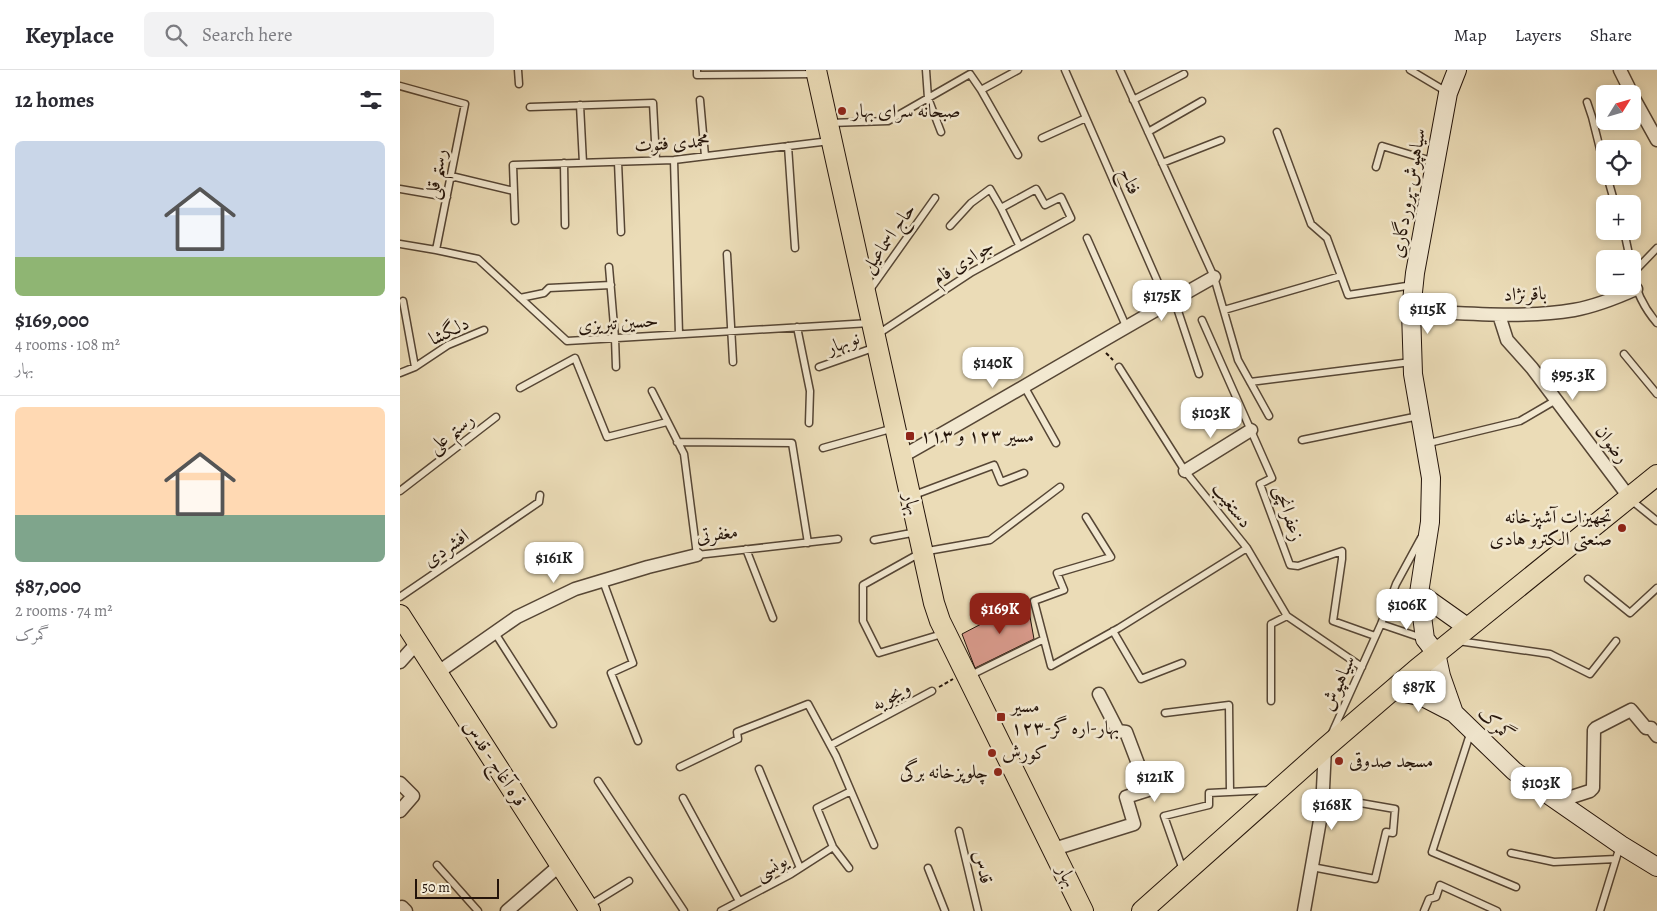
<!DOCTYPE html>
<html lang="en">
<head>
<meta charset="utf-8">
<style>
	:root { --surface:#fff; --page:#f2f2f3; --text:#2b2b33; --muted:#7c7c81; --line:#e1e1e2; --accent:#8f2418 }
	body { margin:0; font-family:Alegreya,Amiri,serif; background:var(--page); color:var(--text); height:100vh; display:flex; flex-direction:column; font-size:19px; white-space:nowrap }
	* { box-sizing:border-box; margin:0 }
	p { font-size:16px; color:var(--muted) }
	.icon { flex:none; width:28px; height:28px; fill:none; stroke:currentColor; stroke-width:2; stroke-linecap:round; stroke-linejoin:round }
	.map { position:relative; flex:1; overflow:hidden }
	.side { display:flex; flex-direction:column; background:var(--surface); width:400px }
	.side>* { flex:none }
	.needle { width:32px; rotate:53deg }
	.buttons { position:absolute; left:1196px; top:15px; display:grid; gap:10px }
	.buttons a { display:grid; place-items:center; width:45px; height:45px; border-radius:8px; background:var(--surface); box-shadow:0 2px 8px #0003; font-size:25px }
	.scale { position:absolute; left:15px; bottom:12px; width:84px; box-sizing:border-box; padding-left:5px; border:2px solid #24140a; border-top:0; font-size:14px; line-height:18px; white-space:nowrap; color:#24140a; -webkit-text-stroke:4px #f2e8d0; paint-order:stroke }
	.price { position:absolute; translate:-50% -42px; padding:0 11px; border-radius:10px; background:#fff; color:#222; font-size:16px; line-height:32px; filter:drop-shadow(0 1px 2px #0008) }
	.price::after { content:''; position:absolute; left:50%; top:30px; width:15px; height:11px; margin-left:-8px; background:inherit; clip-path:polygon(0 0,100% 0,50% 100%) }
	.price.on { background:var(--accent); color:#fff }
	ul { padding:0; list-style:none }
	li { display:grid; align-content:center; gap:10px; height:265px; padding:0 15px }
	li+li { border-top:1px solid var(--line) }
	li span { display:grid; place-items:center; height:155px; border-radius:8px; color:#555 }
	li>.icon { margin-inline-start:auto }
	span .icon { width:90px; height:90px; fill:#fffc; stroke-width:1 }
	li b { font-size:21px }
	h2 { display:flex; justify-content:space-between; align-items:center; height:60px; padding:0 15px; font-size:21px }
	header { display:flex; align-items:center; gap:30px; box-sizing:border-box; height:70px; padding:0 25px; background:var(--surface); border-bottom:1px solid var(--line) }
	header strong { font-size:24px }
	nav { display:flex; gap:28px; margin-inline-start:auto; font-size:18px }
	.search { width:350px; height:45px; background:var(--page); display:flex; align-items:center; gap:12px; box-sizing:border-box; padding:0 18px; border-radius:8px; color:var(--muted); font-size:19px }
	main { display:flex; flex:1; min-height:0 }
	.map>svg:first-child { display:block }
	.building { fill:#d89a8b; stroke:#24140a }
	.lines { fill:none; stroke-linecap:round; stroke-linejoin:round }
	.lane-casing { stroke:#564635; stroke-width:9 }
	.street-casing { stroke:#564635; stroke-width:15 }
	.secondary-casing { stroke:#24140a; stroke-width:20 }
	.primary-casing { stroke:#24140a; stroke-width:22 }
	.path { stroke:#24140a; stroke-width:2; stroke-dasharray:4 2.5; stroke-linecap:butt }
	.lane { stroke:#f2e8d0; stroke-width:6 }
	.street { stroke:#f2e8d0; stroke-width:12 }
	.secondary { stroke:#f2e8d0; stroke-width:18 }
	.primary { stroke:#ebdcb7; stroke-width:20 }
	.poi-dot { fill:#8f2418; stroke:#f2e8d0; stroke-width:2 }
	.labels { text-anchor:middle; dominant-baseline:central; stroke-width:5; stroke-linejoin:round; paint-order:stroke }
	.poi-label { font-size:19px; fill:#24140a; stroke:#f2e8d0; text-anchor:start }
	.street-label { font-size:19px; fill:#24140a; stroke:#f2e8d0 }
</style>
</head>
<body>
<header>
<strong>Keyplace</strong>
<div class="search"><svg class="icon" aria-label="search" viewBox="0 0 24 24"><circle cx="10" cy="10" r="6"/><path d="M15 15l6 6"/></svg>Search here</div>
<nav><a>Map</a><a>Layers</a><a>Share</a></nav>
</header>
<main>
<section class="side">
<h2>12 homes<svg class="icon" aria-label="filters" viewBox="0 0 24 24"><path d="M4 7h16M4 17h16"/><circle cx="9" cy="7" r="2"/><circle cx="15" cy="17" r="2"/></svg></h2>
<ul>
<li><span style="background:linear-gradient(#c9d6e8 75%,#8fb573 0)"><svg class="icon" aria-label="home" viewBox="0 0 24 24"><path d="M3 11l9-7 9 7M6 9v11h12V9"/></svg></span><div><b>$169,000</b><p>4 rooms · 108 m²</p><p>بهار</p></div></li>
<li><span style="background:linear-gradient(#ffd9b3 70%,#7fa58c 0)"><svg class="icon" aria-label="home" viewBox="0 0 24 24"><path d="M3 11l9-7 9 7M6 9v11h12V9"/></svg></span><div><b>$87,000</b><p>2 rooms · 74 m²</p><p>گمرک</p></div></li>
</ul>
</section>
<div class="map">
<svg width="1257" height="841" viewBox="0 0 1257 841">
	<rect width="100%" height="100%" fill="#ebdcb7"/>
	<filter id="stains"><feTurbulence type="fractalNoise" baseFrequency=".004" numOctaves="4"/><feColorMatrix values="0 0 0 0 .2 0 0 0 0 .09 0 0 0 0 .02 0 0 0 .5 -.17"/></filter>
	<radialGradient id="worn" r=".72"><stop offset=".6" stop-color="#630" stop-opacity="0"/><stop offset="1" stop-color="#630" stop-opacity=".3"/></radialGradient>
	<!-- building -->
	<path class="building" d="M 627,530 L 634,569 L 575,598 L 562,564 Z"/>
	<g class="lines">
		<defs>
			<path id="lane" d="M 118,0 L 119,14
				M 297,0 L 297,5 L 415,4
				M 526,0 L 528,28 L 541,62
				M 665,0 L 767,233
				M 720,0 L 814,207 L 838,290 L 869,346
				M 1010,0 L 1047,22
				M 0,16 L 65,34 L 36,180
				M 581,20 L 618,85
				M 300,30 L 305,86
				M 733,30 L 784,4
				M 1187,32 L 1192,47 L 1205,99
				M 180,35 L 183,93
				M 130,37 L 253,33 L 256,90
				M 430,53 L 488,51 L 570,4 L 581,20 L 618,0
				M 748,62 L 802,31
				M 877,62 L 911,154 L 927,168 L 948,225 L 1013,215
				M 642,68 L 686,48
				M 388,76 L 395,178
				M 274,90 L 279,264
				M 218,92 L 221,162
				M 164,93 L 165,155
				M 762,93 L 821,70
				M 976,97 L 982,76 L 1035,92
				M 51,106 L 114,121
				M 1207,106 L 1215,134
				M 0,119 L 47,127
				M 115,151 L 113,95 L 274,90 L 430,71
				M 550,156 L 571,133 L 590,119 L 601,138 L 619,175
				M 1224,161 L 1230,189
				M 687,168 L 726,256
				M 0,174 L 36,180 L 78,189 L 167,271 L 470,253
				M 327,184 L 333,292
				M 209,197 L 215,268 L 216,297
				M 1232,202 C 1236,222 1244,238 1257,253
				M 1233,203 L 1257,178
				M 469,221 L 535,128
				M 120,228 L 144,223 L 149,218 L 211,215
				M 774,229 L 799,304
				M 3,231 L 15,297
				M 824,240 L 941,206
				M 802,250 L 872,408 L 860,414 L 890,495 L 898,496 L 942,481 L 942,489 L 933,551 L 975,566
				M 397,257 L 410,321 L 409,353
				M 478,264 L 572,202 L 671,148 L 661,127 L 645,135 L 636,119 L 601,138
				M 1224,284 L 1257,324
				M 419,297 L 476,277
				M 719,297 L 785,401 L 847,478 L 887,546 L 962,597
				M 0,303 L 15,297 L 48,275 L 84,260
				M 850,312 L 1011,292
				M 624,316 L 656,373
				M 120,318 L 175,288 L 207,367 L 267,352
				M 252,321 L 284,384 L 297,485 L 438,469
				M 902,370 L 1019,346
				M 277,372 L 392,373 L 408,473
				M 1025,374 L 1120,351 L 1156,330
				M 423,378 L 494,358
				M 0,421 L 96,347
				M 514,425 L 594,395 L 601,412 L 624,403
				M 1231,430 L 1257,451
				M 686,447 L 711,487 L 657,503 L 664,520 L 634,531 L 651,596 L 719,558 L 847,478
				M 474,470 L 517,462
				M 346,479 L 373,548
				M 1188,509 L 1230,543 L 1257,518
				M 203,511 L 233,593 L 211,603 L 238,671
				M 0,527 L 139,432 L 140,425
				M 981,554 L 1022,568
				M 713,561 L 741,609 L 782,593
				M 95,563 L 153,654
				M 542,564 L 479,583 L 463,551 L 463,515 L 522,482 L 590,470 L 660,417
				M 1058,571 L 1150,584 L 1190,604 L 1216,571
				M 569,606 L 644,569
				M 871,631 L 871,554 L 887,546
				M 765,643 L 829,635 L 830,722
				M 1071,661 L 1032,782 L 1116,817
				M 932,663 L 981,554 L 996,514 L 1021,468
				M 431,675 L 532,621
				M 280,697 L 338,669 L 337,662 L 408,634 L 436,686 L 474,775
				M 359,699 L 400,798
				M 198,711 L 284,841
				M 283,728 L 339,831
				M 559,761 L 578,841
				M 1111,783 L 1154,792 L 1216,789
				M 37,795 L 78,841
				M 912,797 L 975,809 L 986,762 L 993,763 L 995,739 L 949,731 L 922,731
				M 449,798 L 433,777 L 417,738 L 451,721
				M 528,798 L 545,841
				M 783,800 L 764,746 L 809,735 L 809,723 L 870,720
				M 190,835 L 229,811
				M 321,841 L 391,804 L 433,777
				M 1024,841 L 1029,829 L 1036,827 L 1040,815 L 1097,841
				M 1200,841 L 1220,776"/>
			<path id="street" d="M 1220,0 L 1232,24
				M 1232,25 L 1257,70
				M 1011,241 C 1065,243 1120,249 1174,240 C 1196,236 1216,228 1236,219
				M 1099,245 L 1107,270 L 1132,298 L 1229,427
				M 501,387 C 606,328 709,266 814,207
				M 785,401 L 851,360
				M 0,592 L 17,573
				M 37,603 L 117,547 L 175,519 L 248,497 L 297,485
				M 0,713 L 13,726 L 0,741
				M 1159,731 L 1190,721 L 1193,718 L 1194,660 L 1196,658 L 1231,640 L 1246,658 L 1251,658 L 1257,666
				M 654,779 L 734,754 L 726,727 L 748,720 L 726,662 L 718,661 L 699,624
				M 2,837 L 6,841
				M 107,841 L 160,795
				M 904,841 L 922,739 L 925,678"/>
			<path id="secondary" d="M 1019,523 L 1067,557
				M 992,620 L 1023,627 L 1054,643 L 1114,701 L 1221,775 L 1257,797
				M 1054,643 L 1041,606 L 1036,583 L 1025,569 L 1019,523 L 1030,452 L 1031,408 L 1013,304 L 1011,241 L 1015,203 L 1048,23 L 1057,0"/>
			<path id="primary" d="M 416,0 L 534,533 L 540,551 L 683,841
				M 0,545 L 190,841
				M 742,841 L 925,678 L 1017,599 L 1257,405"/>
		</defs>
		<!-- lane casing -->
		<use href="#lane" class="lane-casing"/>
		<!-- street casing -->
		<use href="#street" class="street-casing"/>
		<!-- secondary casing -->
		<use href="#secondary" class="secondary-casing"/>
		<!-- primary casing -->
		<use href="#primary" class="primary-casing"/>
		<!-- path -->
		<path class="path" d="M 706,283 L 713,290
			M 539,617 L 553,609"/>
		<!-- lane -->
		<use href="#lane" class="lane"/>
		<!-- street -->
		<use href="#street" class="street"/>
		<!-- secondary -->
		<use href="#secondary" class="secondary"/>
		<!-- primary -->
		<use href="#primary" class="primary"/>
	</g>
	<!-- markers -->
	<g class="poi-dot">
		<circle cx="442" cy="41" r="5"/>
		<rect x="505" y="361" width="10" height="10" rx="2.5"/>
		<circle cx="1222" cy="458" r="5"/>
		<rect x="596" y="642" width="10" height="10" rx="2.5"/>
		<circle cx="592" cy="683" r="5"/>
		<circle cx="939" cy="691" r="5"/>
		<circle cx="598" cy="702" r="5"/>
	</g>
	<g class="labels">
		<!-- poi labels -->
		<g class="poi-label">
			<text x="452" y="41">صبحانه سرای بهار</text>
			<text x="520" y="366">مسیر ۱۲۳ و ۱۱۳</text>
			<text x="1212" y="447" text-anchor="end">تجهیزات آشپزخانه<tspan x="1212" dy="22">صنعتی الکترو هادی</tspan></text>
			<text x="611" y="636">مسیر<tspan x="611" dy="22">۱۲۳-بهار-اره گر</tspan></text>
			<text x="602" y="683">کورش</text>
			<text x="949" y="691">مسجد صدوقی</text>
			<text x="588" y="702" text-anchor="end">چلوپزخانه برگی</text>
		</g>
		<!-- street labels -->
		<g class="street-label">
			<text transform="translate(272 73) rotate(-4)">محمدی فتوت</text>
			<text transform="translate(36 104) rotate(-79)">رستم قلی</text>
			<text transform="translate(730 111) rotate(66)">فتاح</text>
			<text transform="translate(1008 123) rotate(-80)">سیاهپوش-پروردگاری</text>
			<text transform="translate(488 168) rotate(-55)">حاج اسماعیل</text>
			<text transform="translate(563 192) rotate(-32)">جوادی فام</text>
			<text transform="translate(1125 224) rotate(-2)">باقرنژاد</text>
			<text transform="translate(218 253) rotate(-4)">حسین تبریزی</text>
			<text transform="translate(49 261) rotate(-26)">دلگشا</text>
			<text transform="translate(443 273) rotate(-20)">نوبهار</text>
			<text transform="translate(51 363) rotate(-38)">رستم علی</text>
			<text transform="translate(1212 374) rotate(53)">رضوان</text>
			<text transform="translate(512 434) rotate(77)">بهار</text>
			<text transform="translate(832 435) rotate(52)">دستغیب</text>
			<text transform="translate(889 443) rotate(73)">زعفرانچی</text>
			<text transform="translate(317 464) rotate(-7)">مغفرتی</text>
			<text transform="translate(46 478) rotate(-35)">افشردی</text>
			<text transform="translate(938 613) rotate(-66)">سیاهپوش</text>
			<text transform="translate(491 626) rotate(-29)">ویجویه</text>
			<text transform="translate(1096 654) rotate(44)">گمرک</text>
			<text transform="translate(95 693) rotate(57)">قره آغاج - قدس</text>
			<text transform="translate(371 797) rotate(-29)">یونسی</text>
			<text transform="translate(583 797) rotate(77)">قدس</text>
			<text transform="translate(667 806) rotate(64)">بهار</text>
		</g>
	</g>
	<rect width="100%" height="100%" filter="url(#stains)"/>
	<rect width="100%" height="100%" fill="url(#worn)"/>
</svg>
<div class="buttons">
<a><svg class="needle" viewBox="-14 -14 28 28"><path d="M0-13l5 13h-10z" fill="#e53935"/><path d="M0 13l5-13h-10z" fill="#7c7c81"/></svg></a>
<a><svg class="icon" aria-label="locate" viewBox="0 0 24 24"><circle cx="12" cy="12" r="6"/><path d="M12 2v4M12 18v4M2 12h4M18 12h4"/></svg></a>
<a>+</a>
<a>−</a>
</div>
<div class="scale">50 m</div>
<b class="price" style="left:762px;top:252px">$175K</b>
<b class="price" style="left:1028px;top:265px">$115K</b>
<b class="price" style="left:593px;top:319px">$140K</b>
<b class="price" style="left:1173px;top:331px">$95.3K</b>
<b class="price" style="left:811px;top:369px">$103K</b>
<b class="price" style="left:154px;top:514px">$161K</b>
<b class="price" style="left:1007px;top:561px">$106K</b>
<b class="price on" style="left:600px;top:565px">$169K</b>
<b class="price" style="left:1019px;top:643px">$87K</b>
<b class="price" style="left:755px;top:733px">$121K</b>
<b class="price" style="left:1141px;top:739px">$103K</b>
<b class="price" style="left:932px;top:761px">$168K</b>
</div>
</main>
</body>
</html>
